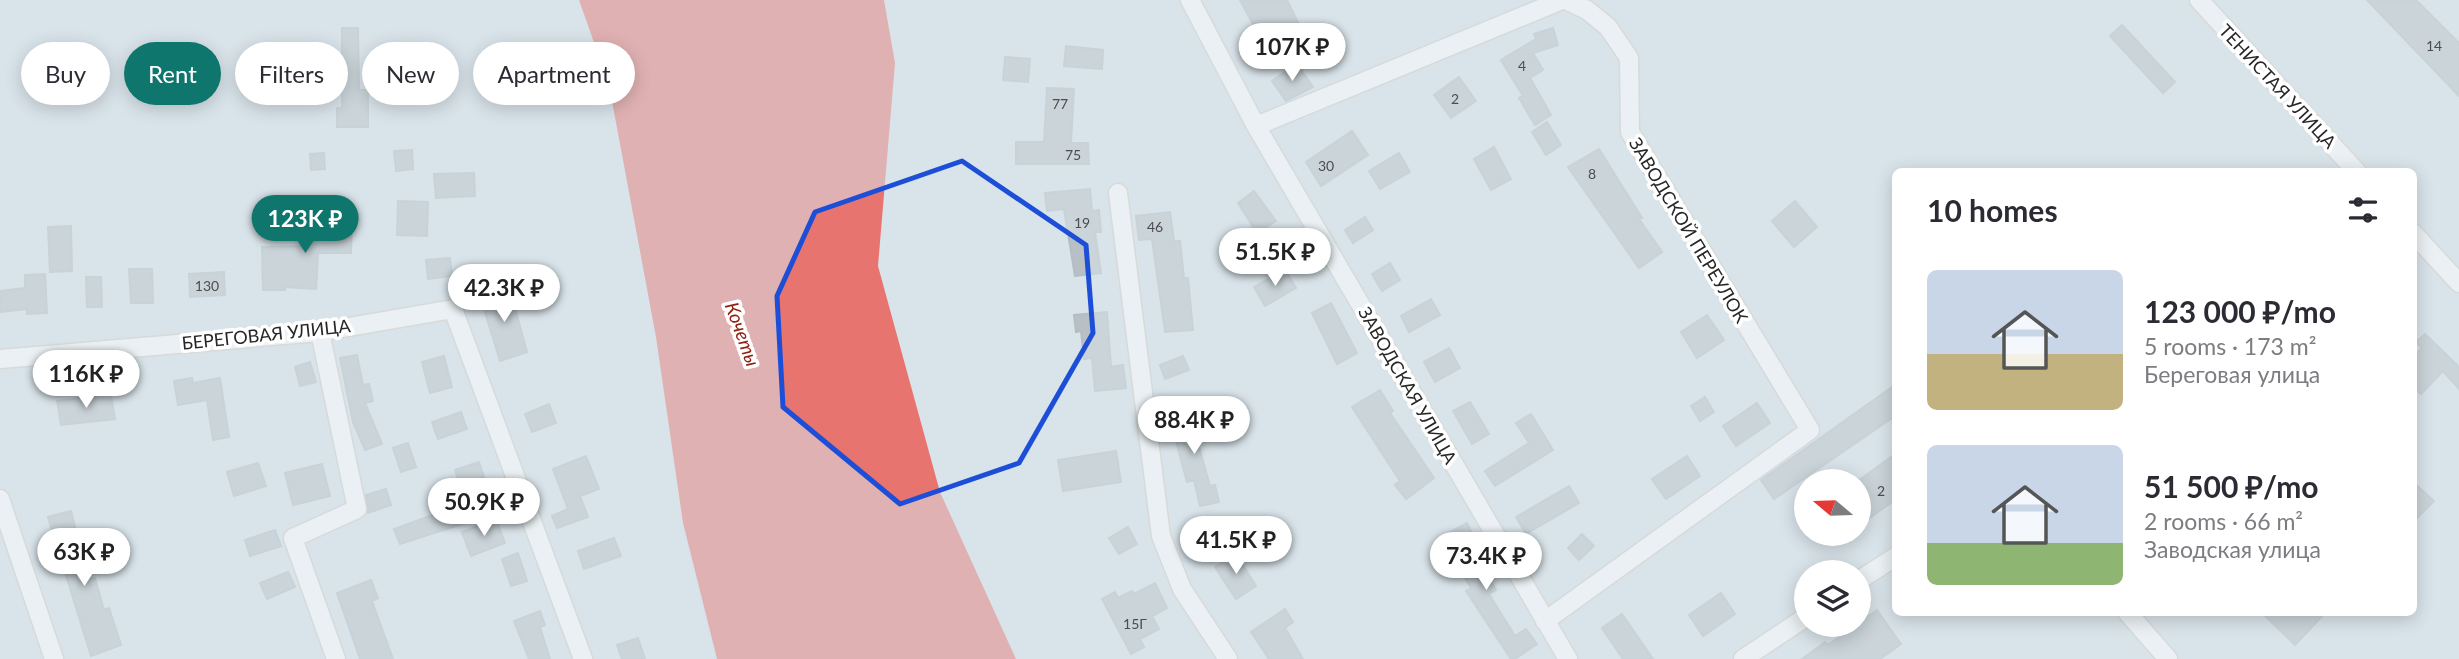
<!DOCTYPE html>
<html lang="en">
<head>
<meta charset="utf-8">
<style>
	:root { --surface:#fff; --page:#f7f7f7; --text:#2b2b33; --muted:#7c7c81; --accent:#0f766e }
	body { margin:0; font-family:Lato,sans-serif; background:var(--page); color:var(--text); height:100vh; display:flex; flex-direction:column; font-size:26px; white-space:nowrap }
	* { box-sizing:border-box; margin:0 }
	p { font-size:23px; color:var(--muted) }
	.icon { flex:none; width:38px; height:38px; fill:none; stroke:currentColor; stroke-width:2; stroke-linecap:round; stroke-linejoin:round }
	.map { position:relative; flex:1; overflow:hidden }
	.drawer { position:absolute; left:1892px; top:168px; width:525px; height:448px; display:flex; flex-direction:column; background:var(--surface); border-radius:10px; box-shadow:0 4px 18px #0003 }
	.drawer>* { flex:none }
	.guide { position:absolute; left:21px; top:42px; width:665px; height:63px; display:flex; gap:14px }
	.needle { width:46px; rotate:289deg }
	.fabs { position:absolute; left:1794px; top:469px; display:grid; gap:14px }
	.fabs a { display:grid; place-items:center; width:77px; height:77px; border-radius:50%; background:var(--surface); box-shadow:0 4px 18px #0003; font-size:35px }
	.price { position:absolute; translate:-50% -60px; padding:0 16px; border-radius:24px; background:#fff; color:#222; font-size:23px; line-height:46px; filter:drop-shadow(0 2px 4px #0008) }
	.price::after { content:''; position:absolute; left:50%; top:42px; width:21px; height:16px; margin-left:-10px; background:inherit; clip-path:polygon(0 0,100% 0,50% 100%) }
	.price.current { background:var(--accent); color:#fff }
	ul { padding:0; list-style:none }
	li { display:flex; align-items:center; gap:21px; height:175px; padding:0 35px }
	li span { display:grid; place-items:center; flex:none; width:196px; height:140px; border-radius:10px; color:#555 }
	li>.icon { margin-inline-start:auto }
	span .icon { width:84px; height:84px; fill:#fffc; stroke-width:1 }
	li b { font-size:30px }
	h2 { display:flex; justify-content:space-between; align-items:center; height:84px; padding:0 35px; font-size:30px }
	.pill { padding:0 24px; border-radius:32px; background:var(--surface); box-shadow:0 4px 18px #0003; font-size:24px; line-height:63px }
	.pill.current { background:var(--accent); color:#fff }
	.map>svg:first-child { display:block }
	.water { fill:#e8746f }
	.building { fill:#b9c0c5; stroke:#b3bdc5; stroke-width:2 }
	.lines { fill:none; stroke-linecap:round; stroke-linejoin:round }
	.minor-casing { stroke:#d5cec5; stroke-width:21 }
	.minor { stroke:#fff; stroke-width:18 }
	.marked { fill:none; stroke:#1d4ed8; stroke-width:5; stroke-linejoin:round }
	.labels { text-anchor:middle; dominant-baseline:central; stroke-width:7; stroke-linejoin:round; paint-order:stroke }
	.number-label { font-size:14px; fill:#4c4d4e }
	.street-label { font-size:18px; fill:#272727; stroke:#fff }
	.water-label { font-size:19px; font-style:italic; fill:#902113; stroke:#fff }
</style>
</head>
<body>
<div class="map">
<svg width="2459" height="659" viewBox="0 0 2459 659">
	<rect width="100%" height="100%" fill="#d9e4ea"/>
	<!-- water -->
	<path class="water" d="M 579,0 L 884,0 L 895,63 L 878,266 L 940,492 L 1016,659 L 717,659 L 683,523 L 656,337 L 609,85 Z"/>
	<!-- building -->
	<path class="building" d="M 1240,0 L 1287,0 L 1304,35 L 1268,52 Z
		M 2367,0 L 2416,0 L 2459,43 L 2459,96 Z
		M 2122,25 L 2175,82 L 2163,93 L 2110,36 Z
		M 342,28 L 358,28 L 359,90 L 368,90 L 368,127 L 337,127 L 337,108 L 342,108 Z
		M 1553,28 L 1558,45 L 1533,53 L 1543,70 L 1530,78 L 1551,115 L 1535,125 L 1519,98 L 1523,96 L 1501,60 L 1536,39 L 1534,34 Z
		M 1066,46 L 1103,50 L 1102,69 L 1064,66 Z
		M 1005,57 L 1030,59 L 1028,82 L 1003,80 Z
		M 1297,64 L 1313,87 L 1286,101 L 1272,81 Z
		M 1459,77 L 1476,101 L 1451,118 L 1434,95 Z
		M 1047,88 L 1074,89 L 1071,143 L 1088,143 L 1089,164 L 1016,164 L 1016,142 L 1044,142 Z
		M 1547,122 L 1561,145 L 1546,155 L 1532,132 Z
		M 1352,131 L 1368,155 L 1321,186 L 1306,162 Z
		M 1494,147 L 1511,179 L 1491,190 L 1474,159 Z
		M 1599,149 L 1642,218 L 1639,219 L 1662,252 L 1639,268 L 1568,167 Z
		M 412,150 L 413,169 L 396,171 L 394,151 Z
		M 324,153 L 325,169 L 311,170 L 310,154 Z
		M 1399,153 L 1410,172 L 1380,189 L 1369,171 Z
		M 474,173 L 475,196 L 436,198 L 434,174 Z
		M 1090,189 L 1092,211 L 1099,210 L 1101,232 L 1095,232 L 1101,273 L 1075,276 L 1064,209 L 1047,211 L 1045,193 Z
		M 1254,191 L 1276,221 L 1257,233 L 1238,203 Z
		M 398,201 L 428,202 L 427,236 L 397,235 Z
		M 1795,201 L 1817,227 L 1794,247 L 1772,221 Z
		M 1170,212 L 1174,241 L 1180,241 L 1184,278 L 1188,278 L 1193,330 L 1165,332 L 1152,239 L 1139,240 L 1136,216 Z
		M 307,217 L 352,220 L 351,253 L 318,253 L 316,289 L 285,287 L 285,290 L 263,290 L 262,247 L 302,246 Z
		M 1365,217 L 1373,230 L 1353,243 L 1345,230 Z
		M 71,226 L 72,271 L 50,272 L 48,227 Z
		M 450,258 L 452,276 L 428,279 L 426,260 Z
		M 1390,263 L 1400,280 L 1382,291 L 1372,274 Z
		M 129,269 L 152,269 L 153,303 L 131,303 Z
		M 1285,269 L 1296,288 L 1265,306 L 1254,287 Z
		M 224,272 L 225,295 L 190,297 L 189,274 Z
		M 45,274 L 47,313 L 27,314 L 27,309 L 0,312 L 0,291 L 25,288 L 25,275 Z
		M 86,277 L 101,277 L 102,307 L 87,307 Z
		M 510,290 L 527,352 L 500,361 L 480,296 Z
		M 1431,299 L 1440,315 L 1409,332 L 1401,316 Z
		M 1331,303 L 1357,353 L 1337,364 L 1312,313 Z
		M 1107,312 L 1111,367 L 1123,365 L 1126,388 L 1095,391 L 1092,358 L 1084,359 L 1081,331 L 1076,332 L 1074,315 Z
		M 1707,315 L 1724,340 L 1697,358 L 1681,332 Z
		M 2425,334 L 2459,367 L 2459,389 L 2443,371 L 2421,394 L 2413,387 L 2413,357 L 2422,348 L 2416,342 Z
		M 1449,348 L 1460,368 L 1435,382 L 1424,362 Z
		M 357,355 L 363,385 L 369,384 L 373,401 L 365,403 L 382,444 L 365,450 L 353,422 L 340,358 Z
		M 444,356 L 452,387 L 430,393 L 422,362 Z
		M 1183,356 L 1189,370 L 1165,379 L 1160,365 Z
		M 310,362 L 316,382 L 300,386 L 295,367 Z
		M 192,378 L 193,383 L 220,378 L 229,437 L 213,440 L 207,400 L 178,405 L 174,381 Z
		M 1895,385 L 1895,416 L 1774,499 L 1761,480 Z
		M 1380,390 L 1393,411 L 1390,413 L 1434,478 L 1406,499 L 1395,485 L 1400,481 L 1352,407 Z
		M 111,395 L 115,419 L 61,425 L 57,401 Z
		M 1705,397 L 1714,412 L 1700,421 L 1691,406 Z
		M 1470,402 L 1489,434 L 1472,444 L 1453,411 Z
		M 1757,403 L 1770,423 L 1736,446 L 1723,426 Z
		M 549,404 L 556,423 L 532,432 L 525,414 Z
		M 461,412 L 467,429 L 438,439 L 432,422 Z
		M 1199,412 L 1205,438 L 1197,440 L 1210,486 L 1215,485 L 1219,502 L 1200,506 L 1194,480 L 1187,482 L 1170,419 Z
		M 1531,414 L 1553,450 L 1495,486 L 1485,471 L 1529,443 L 1516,423 Z
		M 408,443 L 416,467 L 401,472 L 393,448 Z
		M 1116,451 L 1121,482 L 1063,491 L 1058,460 Z
		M 1895,454 L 1895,500 L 1858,526 L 1858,481 Z
		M 586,456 L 599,489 L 580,496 L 588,517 L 557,528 L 552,516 L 568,509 L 553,469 Z
		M 1687,456 L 1700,476 L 1666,499 L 1652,479 Z
		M 479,462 L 484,477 L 460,485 L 455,470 Z
		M 258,463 L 266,486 L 234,496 L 227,472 Z
		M 322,464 L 330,496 L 293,505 L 285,473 Z
		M 2413,482 L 2434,501 L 2413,522 Z
		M 1569,486 L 1579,503 L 1526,534 L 1516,517 Z
		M 386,489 L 391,505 L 368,513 L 366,495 Z
		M 460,505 L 465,523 L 400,544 L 394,529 Z
		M 71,511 L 88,579 L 95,578 L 104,610 L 109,608 L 121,645 L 91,656 L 48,517 Z
		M 496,519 L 505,543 L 471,556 L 462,532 Z
		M 1467,523 L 1486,561 L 1481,564 L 1496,590 L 1489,594 L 1515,636 L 1526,629 L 1537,644 L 1515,659 L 1511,659 L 1466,591 L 1471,588 L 1453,557 L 1459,554 L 1447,534 Z
		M 1128,527 L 1137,544 L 1119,554 L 1109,538 Z
		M 275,530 L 281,546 L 250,556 L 245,540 Z
		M 1582,534 L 1594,546 L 1579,560 L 1568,548 Z
		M 614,538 L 621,556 L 584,569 L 578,551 Z
		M 518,553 L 527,581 L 511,586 L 502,559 Z
		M 1236,554 L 1256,586 L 1236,599 L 1215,567 Z
		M 288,572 L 295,587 L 267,599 L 260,583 Z
		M 371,580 L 378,598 L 372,601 L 393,659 L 360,659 L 337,593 Z
		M 1155,583 L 1167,608 L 1152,616 L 1159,629 L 1140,639 L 1144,647 L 1131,654 L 1102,599 L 1115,592 L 1118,598 L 1132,591 L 1134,594 Z
		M 1721,593 L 1735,614 L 1703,636 L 1689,615 Z
		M 1285,609 L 1293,622 L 1285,628 L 1303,659 L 1269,659 L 1251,632 Z
		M 1877,610 L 1901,644 L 1880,659 L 1802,659 L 1825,642 L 1828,645 Z
		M 540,611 L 545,625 L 540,627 L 550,659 L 529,659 L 514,621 Z
		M 2261,612 L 2326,612 L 2295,645 Z
		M 1622,614 L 1653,659 L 1623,659 L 1602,628 Z
		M 638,638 L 645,659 L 622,659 L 617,645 Z"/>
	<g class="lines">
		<defs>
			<path id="minor" d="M 1190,0 L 1256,126 L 1568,659
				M 2199,0 L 2357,172
				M 1256,126 L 1562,0
				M 1118,193 L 1161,536 L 1182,589 L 1228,659
				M 2413,233 L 2459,283
				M 320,332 L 357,509 L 293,538 L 336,659
				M 0,359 L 320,332 L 453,309 L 583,659
				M 0,499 L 54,659
				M 1858,581 L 1895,557
				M 2127,612 L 2168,659
				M 1545,621 L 1810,430 L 1630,132 L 1629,58 L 1608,27 L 1587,10 L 1566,0
				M 1743,659 L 1806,617"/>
		</defs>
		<!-- minor casing -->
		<use href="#minor" class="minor-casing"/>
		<!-- minor -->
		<use href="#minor" class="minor"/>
	</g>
	<!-- marked area -->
	<path d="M0 0H2459V659H0ZM 962,161 L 1086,245 L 1093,333 L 1019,463 L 900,504 L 783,407 L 777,296 L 815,212 Z" fill="#d9e4ea" fill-opacity=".55" fill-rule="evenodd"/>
	<path class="marked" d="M 962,161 L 1086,245 L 1093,333 L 1019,463 L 900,504 L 783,407 L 777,296 L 815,212 Z"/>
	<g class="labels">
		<!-- number labels -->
		<g class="number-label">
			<text x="2434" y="45">14</text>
			<text x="1522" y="65">4</text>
			<text x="1455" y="98">2</text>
			<text x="1060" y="103">77</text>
			<text x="1073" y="154">75</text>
			<text x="1326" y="165">30</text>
			<text x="1592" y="173">8</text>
			<text x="1082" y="222">19</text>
			<text x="1155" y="226">46</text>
			<text x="207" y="285">130</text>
			<text x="1881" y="490">2</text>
			<text x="1135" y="623">15Г</text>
		</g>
		<!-- street labels -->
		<g class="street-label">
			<text transform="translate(2278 86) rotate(47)">ТЕНИСТАЯ УЛИЦА</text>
			<text transform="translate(1689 230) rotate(59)">ЗАВОДСКОЙ ПЕРЕУЛОК</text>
			<text transform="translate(266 334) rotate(-6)">БЕРЕГОВАЯ УЛИЦА</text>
			<text transform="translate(1408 385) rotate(60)">ЗАВОДСКАЯ УЛИЦА</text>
		</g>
		<!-- water labels -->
		<g class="water-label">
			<text transform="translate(743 334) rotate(70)">Кочеты</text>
		</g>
	</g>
</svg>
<div class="fabs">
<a><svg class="needle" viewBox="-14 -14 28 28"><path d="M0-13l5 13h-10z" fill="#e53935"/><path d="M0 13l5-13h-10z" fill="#7c7c81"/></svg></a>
<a><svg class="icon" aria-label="layers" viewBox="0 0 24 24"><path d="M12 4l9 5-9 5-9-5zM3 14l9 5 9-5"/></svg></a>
</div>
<b class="price" style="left:1292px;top:83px">107K ₽</b>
<b class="price current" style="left:305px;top:255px">123K ₽</b>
<b class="price" style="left:1275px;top:288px">51.5K ₽</b>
<b class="price" style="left:504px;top:324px">42.3K ₽</b>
<b class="price" style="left:86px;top:410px">116K ₽</b>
<b class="price" style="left:1194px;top:456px">88.4K ₽</b>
<b class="price" style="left:484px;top:538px">50.9K ₽</b>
<b class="price" style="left:1236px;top:576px">41.5K ₽</b>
<b class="price" style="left:84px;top:588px">63K ₽</b>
<b class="price" style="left:1486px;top:592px">73.4K ₽</b>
<div class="guide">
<a class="pill">Buy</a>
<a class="pill current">Rent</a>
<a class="pill">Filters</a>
<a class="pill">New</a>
<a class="pill">Apartment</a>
</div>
<section class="drawer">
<h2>10 homes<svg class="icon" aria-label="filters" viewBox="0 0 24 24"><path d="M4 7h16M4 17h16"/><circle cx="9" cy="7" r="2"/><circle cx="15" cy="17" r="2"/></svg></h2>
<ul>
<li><span style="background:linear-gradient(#c9d6e8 60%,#c2b280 0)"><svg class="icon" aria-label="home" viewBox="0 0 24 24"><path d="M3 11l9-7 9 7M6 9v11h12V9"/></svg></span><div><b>123 000 ₽/mo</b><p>5 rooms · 173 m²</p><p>Береговая улица</p></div></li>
<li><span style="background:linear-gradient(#c9d6e8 70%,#8fb573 0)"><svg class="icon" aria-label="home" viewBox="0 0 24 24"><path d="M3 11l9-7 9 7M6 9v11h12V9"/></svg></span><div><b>51 500 ₽/mo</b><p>2 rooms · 66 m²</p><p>Заводская улица</p></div></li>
</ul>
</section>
</div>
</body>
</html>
